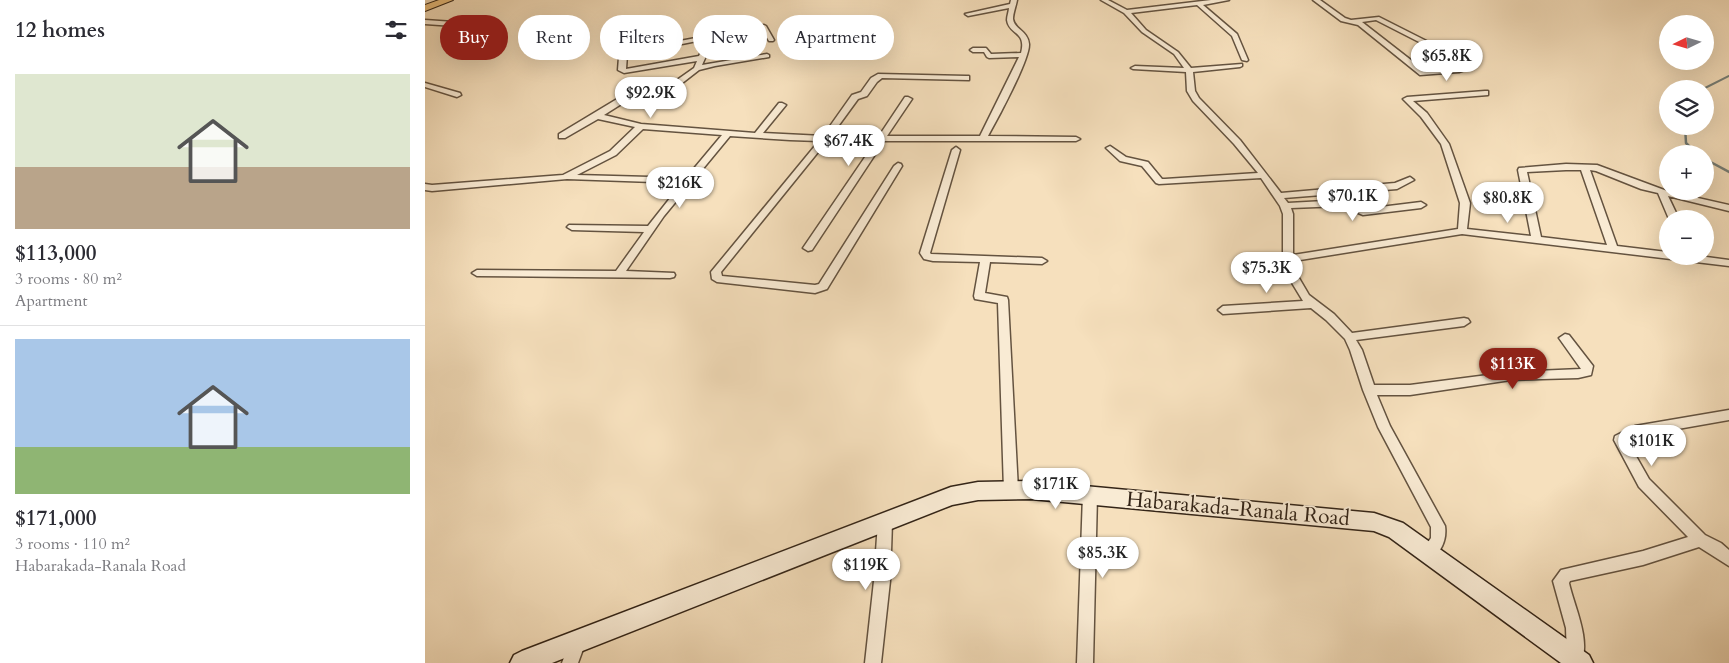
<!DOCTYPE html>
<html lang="en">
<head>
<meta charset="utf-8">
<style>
	:root { --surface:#fff; --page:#f7f7f7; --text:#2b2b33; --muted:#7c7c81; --line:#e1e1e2; --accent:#8f2418 }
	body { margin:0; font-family:Cardo,serif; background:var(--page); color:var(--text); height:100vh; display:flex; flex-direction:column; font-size:19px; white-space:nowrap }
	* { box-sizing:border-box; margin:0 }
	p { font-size:16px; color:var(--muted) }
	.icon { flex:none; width:28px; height:28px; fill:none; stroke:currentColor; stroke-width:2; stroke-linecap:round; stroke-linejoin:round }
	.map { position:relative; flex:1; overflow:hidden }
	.panel { display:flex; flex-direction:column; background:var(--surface); width:425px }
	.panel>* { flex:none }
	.banner { position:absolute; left:15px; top:15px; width:475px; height:45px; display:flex; gap:10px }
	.needle { width:32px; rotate:265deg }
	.tools { position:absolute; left:1234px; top:15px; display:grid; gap:10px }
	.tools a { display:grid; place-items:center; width:55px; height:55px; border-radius:50%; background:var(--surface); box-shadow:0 5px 20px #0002; font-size:25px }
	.price { position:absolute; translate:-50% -42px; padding:0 11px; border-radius:18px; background:#fff; color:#222; font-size:16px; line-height:32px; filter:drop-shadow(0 1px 2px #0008) }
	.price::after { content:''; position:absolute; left:50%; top:30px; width:15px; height:11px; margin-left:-8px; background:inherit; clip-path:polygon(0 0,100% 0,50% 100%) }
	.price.current { background:var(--accent); color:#fff }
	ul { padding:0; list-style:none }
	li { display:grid; align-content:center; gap:10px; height:265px; padding:0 15px }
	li+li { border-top:1px solid var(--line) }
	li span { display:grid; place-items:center; height:155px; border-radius:0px; color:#555 }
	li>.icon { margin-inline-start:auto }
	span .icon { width:90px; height:90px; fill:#fffc; stroke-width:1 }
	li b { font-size:21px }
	h2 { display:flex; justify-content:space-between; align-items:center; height:60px; padding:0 15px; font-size:21px }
	.pill { padding:0 18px; border-radius:22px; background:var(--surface); box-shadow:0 5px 20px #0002; font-size:18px; line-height:45px }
	.pill.current { background:var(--accent); color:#fff }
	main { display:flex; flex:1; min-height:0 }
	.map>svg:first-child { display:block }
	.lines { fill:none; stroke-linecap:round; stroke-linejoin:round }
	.stream-far1 { stroke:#757f79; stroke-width:2 }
	.stream { stroke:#757f79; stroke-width:2.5 }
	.street-casing { stroke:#645340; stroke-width:3 }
	.secondary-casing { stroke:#332417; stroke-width:3 }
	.primary-casing { stroke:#332417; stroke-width:2 }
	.street { fill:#f9ebd4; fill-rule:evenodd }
	.secondary { fill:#f9ebd4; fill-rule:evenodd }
	.primary { fill:#ebc07e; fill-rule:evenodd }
	.labels { text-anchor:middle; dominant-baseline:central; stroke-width:4; stroke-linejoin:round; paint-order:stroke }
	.near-street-label { font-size:21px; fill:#332417; stroke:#f9ebd4 }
</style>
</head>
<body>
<main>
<section class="panel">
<h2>12 homes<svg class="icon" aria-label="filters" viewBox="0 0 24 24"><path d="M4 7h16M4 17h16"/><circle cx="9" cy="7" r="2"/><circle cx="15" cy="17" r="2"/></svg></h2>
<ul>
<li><span style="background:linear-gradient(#dfe7d0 60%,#b9a48a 0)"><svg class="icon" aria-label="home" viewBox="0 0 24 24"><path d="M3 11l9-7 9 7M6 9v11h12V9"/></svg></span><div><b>$113,000</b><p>3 rooms · 80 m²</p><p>Apartment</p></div></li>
<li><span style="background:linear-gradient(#a9c7e8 70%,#8fb573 0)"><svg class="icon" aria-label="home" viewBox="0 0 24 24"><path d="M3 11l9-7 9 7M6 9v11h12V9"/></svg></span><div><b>$171,000</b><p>3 rooms · 110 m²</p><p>Habarakada-Ranala Road</p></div></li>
</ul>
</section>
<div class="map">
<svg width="1304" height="663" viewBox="0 0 1304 663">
	<rect width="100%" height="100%" fill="#f6e0bd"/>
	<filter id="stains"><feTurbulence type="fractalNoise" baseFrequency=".004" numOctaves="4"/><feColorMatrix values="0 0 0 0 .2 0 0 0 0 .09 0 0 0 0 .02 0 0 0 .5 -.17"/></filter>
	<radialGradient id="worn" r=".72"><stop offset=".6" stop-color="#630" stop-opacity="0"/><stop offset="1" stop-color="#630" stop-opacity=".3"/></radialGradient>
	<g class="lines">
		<!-- stream-far1 -->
		<path class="stream-far1" d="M 1278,89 L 1304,76"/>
		<!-- stream -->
		<path class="stream" d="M 1260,126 L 1261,143 L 1272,154
			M 1280,159 L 1304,172"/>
		<defs>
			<path id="street" d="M 586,0 L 592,0 C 591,6 588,13 588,19 C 589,29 603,31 604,44 C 605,59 572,120 563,136 L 651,137 L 655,139 L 651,141 L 459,141 L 387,250 L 383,251 L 378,248 L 451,141 L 402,141 L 296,272 L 297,276 L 390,285 L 394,284 L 469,166 L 473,163 L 476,164 L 477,166 L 402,289 L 390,293 L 292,282 L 287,279 L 286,272 L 394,141 L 365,140 L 305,136 L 239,216 L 201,271 L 249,273 L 250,275 L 249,277 L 245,278 L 52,276 L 47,273 L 52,270 L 191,271 L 219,232 L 147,230 L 142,227 L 144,225 L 223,226 L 257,183 L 142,179 L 7,191 L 0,190 L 0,184 L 7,185 L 138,175 L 185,151 L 210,127 L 173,119 L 140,138 L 134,138 L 134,134 L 212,87 L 242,87 L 269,68 L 272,61 L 199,73 L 193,70 L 194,57 L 197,52 L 339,25 L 341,26 L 349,40 L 348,41 L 344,41 L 337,29 L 289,38 L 277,65 L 342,54 L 344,55 L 344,57 L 290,66 L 274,70 L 247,91 L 217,91 L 179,115 L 216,124 L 330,133 L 354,103 L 357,103 L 361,105 L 338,133 L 398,136 L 427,95 L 436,92 L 446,78 L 453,74 L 541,76 L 544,76 L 544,80 L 457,78 L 452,82 L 442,96 L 433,99 L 406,136 L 454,136 L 480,97 L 483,97 L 487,99 L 462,136 L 555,136 L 594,57 L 564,58 L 562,57 L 559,52 L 548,52 L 545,50 L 548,48 L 561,48 L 566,54 L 596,53 C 602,31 584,35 582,20 C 582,16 584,11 584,8 L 543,16 L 540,14 L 585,4 ZM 282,39 L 274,56 L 201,69 L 202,55 ZM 218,129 L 297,135 L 261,178 L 152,175 L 191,155 Z
				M 676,0 L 683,0 L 702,10 L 786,0 L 804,0 L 778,5 L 812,34 L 823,60 L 822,61 L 817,60 L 807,36 L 772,5 L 706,13 L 721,30 L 753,52 L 766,68 L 817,64 L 817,66 L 815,67 L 768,72 L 770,91 L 774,98 L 815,140 L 856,193 L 970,183 L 985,177 L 989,180 L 972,189 L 859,198 L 863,203 L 918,200 L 939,209 L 996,202 L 1001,205 L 996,208 L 938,215 L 917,206 L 866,208 L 868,214 L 868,255 L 1033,229 L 1035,203 L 1016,144 L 996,117 L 978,99 L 982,97 L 1060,91 L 1063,91 L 1063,95 L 988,101 L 1002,113 L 1024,144 L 1045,203 L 1042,229 L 1106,236 L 1093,170 L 1094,168 L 1141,164 L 1172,165 L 1242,191 L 1304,205 L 1304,211 L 1243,196 L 1254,219 L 1244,219 L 1233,193 L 1216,189 L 1171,171 L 1165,170 L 1192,246 L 1242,252 L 1242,256 L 1274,256 L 1304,260 L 1304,266 L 1037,234 L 869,261 L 874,278 L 884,295 L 909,314 L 927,333 L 1039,318 L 1043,319 L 1045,322 L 1039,326 L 931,340 L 937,350 L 949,385 L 985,385 L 1086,372 L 1156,369 L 1134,338 L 1140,334 L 1144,335 L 1168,366 L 1166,375 L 1153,378 L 1086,380 L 985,395 L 952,395 L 965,426 L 1020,526 C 1022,540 1016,555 1002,560 L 997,558 L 995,553 L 1006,538 L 1006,527 L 953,427 L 938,390 L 925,350 L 920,339 L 901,320 L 886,308 L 798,314 L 793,310 L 798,306 L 878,301 L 864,278 L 858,259 L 858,214 L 855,206 L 836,178 L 734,184 L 731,183 L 717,166 L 695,161 L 681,148 L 685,146 L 701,157 L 723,162 L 737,179 L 740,179 L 833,173 L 809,144 L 768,101 L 762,91 L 761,72 L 708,69 L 706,68 L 710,66 L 759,68 L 749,54 L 717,32 L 699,13 ZM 1141,170 L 1156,170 L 1182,245 L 1116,237 L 1102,172 Z
				M 888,0 L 895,0 L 920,18 L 926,20 L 954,17 L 1051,66 L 1034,72 L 995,75 L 933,25 L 916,21 ZM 951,20 L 1041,66 L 1000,71 L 937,22 Z
				M 0,20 L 58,24 L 61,26 L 58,28 L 0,24 Z
				M 0,83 L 35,93 L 36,95 L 32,97 L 0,87 Z
				M 531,147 L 535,150 L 505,253 L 506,254 L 617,258 L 622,261 L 617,264 L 565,262 L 560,293 L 582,297 L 583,300 L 593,490 L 591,494 L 586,496 L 581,494 L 579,490 L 573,303 L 550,299 L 549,296 L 555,262 L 508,261 L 499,259 L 495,253 L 527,150 Z
				M 1304,410 L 1304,420 L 1213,436 L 1203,442 L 1224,479 L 1280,535 L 1296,543 L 1304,550 L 1304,566 L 1274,547 L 1218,565 L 1145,581 L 1144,583 C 1149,606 1166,640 1156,663 L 1144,663 L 1142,658 L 1141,628 L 1128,581 L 1136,570 L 1218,551 L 1263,537 L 1214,487 L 1189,440 L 1190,436 L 1210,426 Z
				M 665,489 L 670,491 L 672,495 L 668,663 L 652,663 L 658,495 L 660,491 Z
				M 460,516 L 465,517 L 467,522 L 465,581 L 456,663 L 440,663 L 449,581 L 453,522 L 455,517 Z
				M 153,633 L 159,635 L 161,641 L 153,663 L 137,663 L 147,635 Z"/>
			<path id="secondary" d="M 606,481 L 949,513 L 978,523 L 1164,655 L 1168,663 L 1136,663 L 964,537 L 949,531 L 606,499 L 553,500 L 527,505 L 127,663 L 85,663 L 89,655 L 97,651 L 526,487 L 553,482 Z"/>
			<path id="primary" d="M 14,0 L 28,0 L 0,11 L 0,5 Z"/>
		</defs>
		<!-- street casing -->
		<use href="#street" class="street-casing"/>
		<!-- secondary casing -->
		<use href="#secondary" class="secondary-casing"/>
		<!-- primary casing -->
		<use href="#primary" class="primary-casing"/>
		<!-- street -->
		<use href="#street" class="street"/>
		<!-- secondary -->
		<use href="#secondary" class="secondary"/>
		<!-- primary -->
		<use href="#primary" class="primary"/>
	</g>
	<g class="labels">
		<!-- near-street labels -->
		<g class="near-street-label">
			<text transform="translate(813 509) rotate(5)">Habarakada-Ranala Road</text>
		</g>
	</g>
	<rect width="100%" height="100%" filter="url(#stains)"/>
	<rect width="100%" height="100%" fill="url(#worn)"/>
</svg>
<div class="tools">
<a><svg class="needle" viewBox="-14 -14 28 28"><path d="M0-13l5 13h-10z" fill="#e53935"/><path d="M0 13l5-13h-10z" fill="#7c7c81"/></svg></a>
<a><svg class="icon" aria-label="layers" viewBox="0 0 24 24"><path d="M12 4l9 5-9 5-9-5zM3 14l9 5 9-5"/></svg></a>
<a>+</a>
<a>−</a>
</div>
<b class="price" style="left:1022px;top:82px">$65.8K</b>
<b class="price" style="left:226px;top:119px">$92.9K</b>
<b class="price" style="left:424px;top:167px">$67.4K</b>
<b class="price" style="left:255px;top:209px">$216K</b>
<b class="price" style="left:928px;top:222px">$70.1K</b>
<b class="price" style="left:1083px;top:224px">$80.8K</b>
<b class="price" style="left:842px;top:294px">$75.3K</b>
<b class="price current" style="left:1088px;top:390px">$113K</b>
<b class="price" style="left:1227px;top:467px">$101K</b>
<b class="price" style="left:631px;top:510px">$171K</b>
<b class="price" style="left:678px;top:579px">$85.3K</b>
<b class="price" style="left:441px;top:591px">$119K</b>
<div class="banner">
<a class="pill current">Buy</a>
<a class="pill">Rent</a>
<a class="pill">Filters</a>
<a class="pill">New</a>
<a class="pill">Apartment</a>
</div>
</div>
</main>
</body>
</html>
